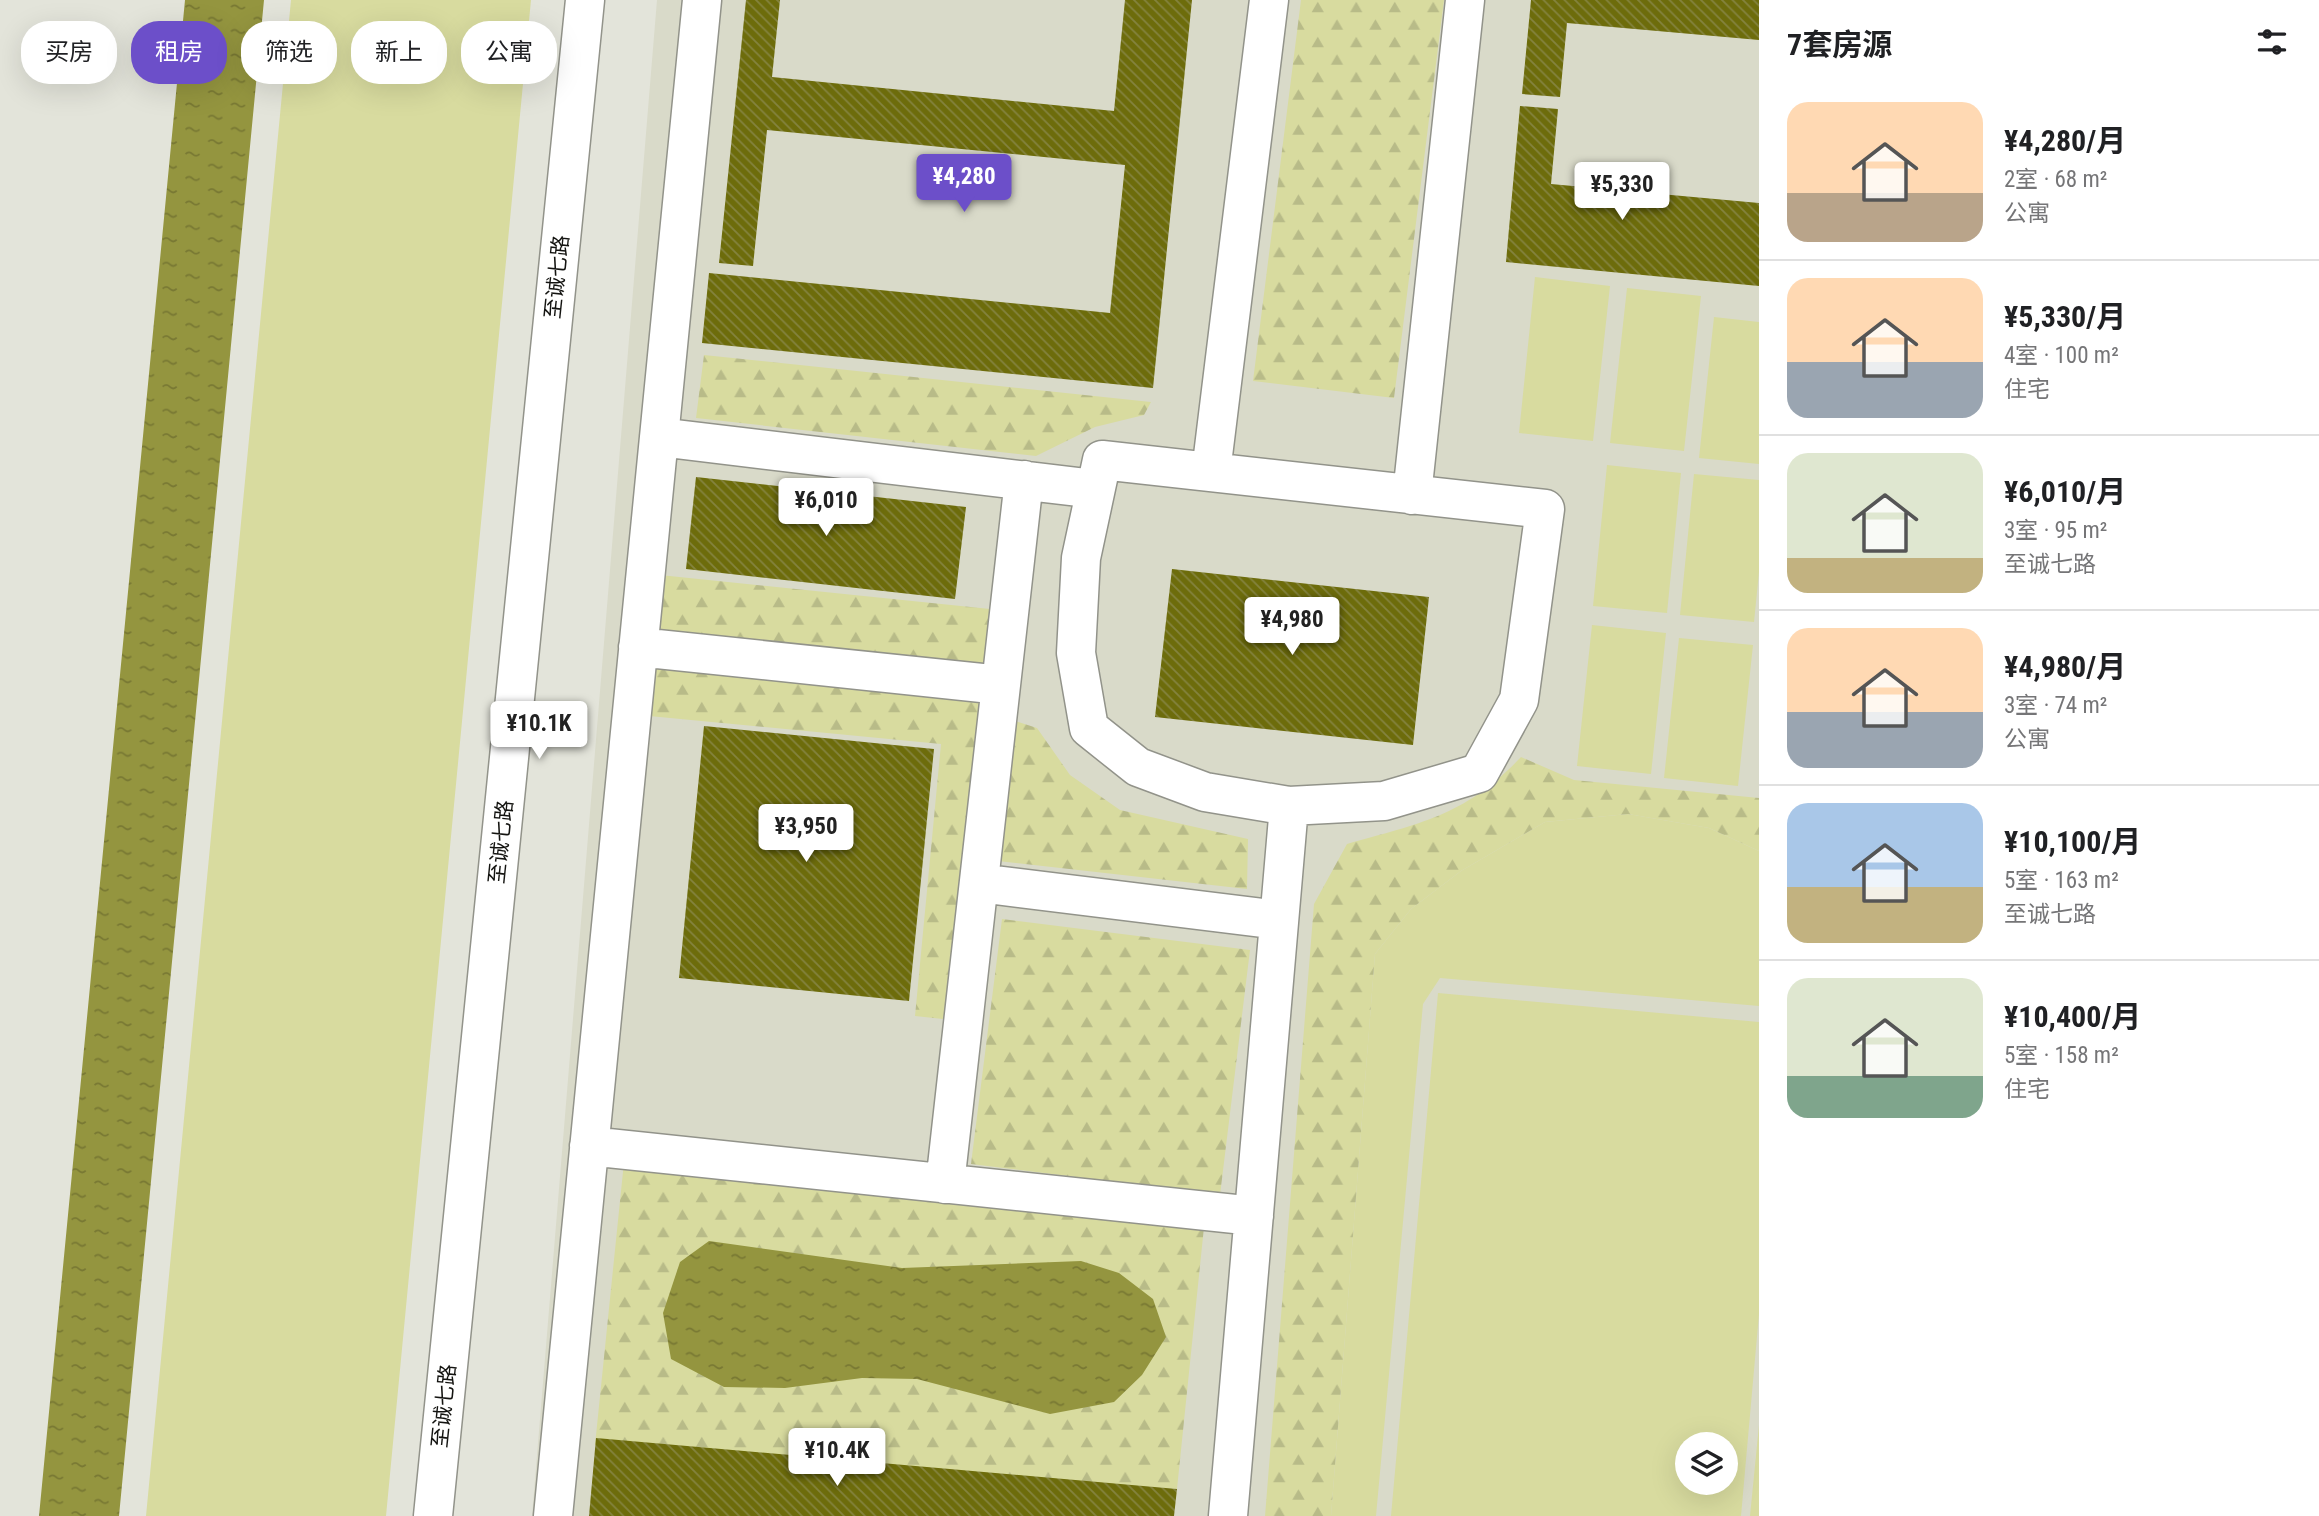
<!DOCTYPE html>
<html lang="zh">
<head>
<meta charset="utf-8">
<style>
	:root { --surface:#fff; --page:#f6f6f6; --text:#202124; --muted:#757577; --line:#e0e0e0; --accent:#6c4fc9 }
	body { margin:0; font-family:"Roboto Condensed","Noto Sans SC",sans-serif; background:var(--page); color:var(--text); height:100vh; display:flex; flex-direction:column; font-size:26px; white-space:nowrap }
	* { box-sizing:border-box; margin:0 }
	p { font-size:23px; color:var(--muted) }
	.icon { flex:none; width:38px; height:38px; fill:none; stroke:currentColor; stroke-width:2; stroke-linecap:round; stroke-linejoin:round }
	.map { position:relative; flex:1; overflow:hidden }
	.details { display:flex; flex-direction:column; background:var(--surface); width:560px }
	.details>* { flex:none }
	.banner { position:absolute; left:21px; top:21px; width:665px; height:63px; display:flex; gap:14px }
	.tools { position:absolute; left:1675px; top:1432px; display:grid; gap:14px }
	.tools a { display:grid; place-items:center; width:63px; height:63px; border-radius:50%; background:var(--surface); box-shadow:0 7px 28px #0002; font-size:35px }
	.price { position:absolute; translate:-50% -60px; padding:0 16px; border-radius:7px; background:#fff; color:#222; font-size:23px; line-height:46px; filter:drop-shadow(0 2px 4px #0008) }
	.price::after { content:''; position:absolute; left:50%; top:42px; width:21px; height:16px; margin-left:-10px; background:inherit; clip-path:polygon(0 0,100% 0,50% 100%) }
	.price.active { background:var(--accent); color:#fff }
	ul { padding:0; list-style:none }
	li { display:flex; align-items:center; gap:21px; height:175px; padding:0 28px }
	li+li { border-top:2px solid var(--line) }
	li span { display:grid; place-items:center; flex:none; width:196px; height:140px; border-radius:21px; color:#555 }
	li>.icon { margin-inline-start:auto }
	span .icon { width:84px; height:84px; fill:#fffc; stroke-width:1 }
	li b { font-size:30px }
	h2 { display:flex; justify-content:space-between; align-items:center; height:84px; padding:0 28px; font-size:30px }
	.pill { padding:0 24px; border-radius:28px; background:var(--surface); box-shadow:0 7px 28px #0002; font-size:24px; line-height:63px }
	.pill.active { background:var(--accent); color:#fff }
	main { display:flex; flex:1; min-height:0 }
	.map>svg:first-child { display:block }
	.built { fill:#d9dac9; fill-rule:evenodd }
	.green { fill:#d8db9f; fill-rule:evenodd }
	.forest { fill:url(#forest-firs) }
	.water { fill:url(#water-ripples) }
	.building { fill:url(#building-back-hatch) }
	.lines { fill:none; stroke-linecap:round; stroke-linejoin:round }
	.minor-casing { stroke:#92938a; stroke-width:41 }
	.major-casing { stroke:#92938a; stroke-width:41 }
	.minor { stroke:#fff; stroke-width:38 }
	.major { stroke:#fff; stroke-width:38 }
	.labels { text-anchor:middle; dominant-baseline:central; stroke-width:7; stroke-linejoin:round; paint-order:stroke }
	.street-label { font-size:21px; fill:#141411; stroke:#fff }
</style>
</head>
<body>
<main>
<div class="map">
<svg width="1759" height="1516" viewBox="0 0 1759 1516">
	<defs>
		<pattern id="forest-firs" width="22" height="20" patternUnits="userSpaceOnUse" patternTransform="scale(1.75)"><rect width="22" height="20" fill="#d8db9f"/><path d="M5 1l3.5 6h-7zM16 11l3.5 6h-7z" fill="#b8bb88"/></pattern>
		<pattern id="water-ripples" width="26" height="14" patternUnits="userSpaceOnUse" patternTransform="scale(1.75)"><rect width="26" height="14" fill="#94953f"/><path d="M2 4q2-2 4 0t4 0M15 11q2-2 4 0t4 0" fill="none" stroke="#787833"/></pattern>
		<pattern id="building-back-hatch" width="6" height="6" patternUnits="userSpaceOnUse" patternTransform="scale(1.75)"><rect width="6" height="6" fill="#6d6c0b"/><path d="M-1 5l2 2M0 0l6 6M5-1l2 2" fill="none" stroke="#84833f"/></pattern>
	</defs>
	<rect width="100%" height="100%" fill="#e3e4da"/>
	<!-- built -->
	<path class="built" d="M 657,0 L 1759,0 L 1759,1516 L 532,1516 ZM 1687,1444 L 1726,1444 L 1726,1482 L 1687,1482 Z"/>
	<!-- green -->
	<path class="green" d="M 291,0 L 531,0 L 386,1516 L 146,1516 Z
		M 1535,277 L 1610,286 L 1593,441 L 1519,433 Z
		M 1627,288 L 1701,296 L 1684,451 L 1610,443 Z
		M 1714,317 L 1759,322 L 1759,464 L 1699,458 Z
		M 1607,465 L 1681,473 L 1667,613 L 1593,606 Z
		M 1694,474 L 1759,480 L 1759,572 L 1754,622 L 1680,615 Z
		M 1592,625 L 1666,633 L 1651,774 L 1577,766 Z
		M 1679,638 L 1753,645 L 1738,786 L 1664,778 Z
		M 1628,814 L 1709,828 L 1759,851 L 1759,1006 L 1440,978 L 1423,1004 L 1376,1516 L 1331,1516 L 1375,954 L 1411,909 L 1461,871 L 1545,822 Z
		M 1438,993 L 1759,1022 L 1759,1314 L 1741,1516 L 1391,1516 ZM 1687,1444 L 1726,1444 L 1726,1482 L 1687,1482 Z
		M 1759,1425 L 1759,1516 L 1750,1516 Z"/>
	<!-- forest -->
	<path class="forest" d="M 1301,0 L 1444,0 L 1394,398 L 1253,381 Z
		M 704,355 L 1151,402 L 1144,415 L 1095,427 L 1036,456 L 696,418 Z
		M 660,575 L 990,609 L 984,665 L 654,631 Z
		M 654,663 L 984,694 L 952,1020 L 915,1016 L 941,744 L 649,716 Z
		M 1012,720 L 1037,728 L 1070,775 L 1120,810 L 1248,839 L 1247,889 L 998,861 Z
		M 1521,757 L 1574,780 L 1759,798 L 1759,851 L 1709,828 L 1628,814 L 1545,822 L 1461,871 L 1411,909 L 1375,954 L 1331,1516 L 1265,1516 L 1314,904 L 1347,844 C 1422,823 1466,815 1521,757 Z
		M 1002,919 L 1250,950 L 1220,1195 L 971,1164 Z
		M 624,1162 L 1204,1227 L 1177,1489 L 595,1445 Z"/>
	<!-- water -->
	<path class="water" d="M 185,0 L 264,0 L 119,1516 L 39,1516 Z
		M 709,1241 L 902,1268 L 1081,1261 L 1119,1273 L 1153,1299 L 1166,1337 L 1142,1375 L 1114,1402 L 1050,1414 L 917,1379 L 862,1378 L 785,1388 L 724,1387 L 671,1359 L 663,1313 L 680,1262 Z"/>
	<!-- building -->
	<path class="building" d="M 746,0 L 780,0 L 772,77 L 1114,111 L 1125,0 L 1192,0 L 1153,388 L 702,343 L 709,273 L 1110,313 L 1125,165 L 767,130 L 753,266 L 719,263 Z
		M 1531,0 L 1759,0 L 1759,40 L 1567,23 L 1560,97 L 1522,94 Z
		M 1520,106 L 1558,109 L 1551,184 L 1759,203 L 1759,286 L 1506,262 Z
		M 696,477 L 966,507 L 955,599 L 686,569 Z
		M 1172,569 L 1429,597 L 1413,745 L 1155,717 Z
		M 704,726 L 934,749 L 909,1001 L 679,978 Z
		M 596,1438 L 1177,1489 L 1174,1516 L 589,1516 Z"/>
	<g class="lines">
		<defs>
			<path id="minor" d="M 659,437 L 1095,489
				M 1102,460 L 1545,509 L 1519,700 L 1479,773 L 1384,801 L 1289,806 L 1205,792 L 1138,767 L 1089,728 L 1076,653 L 1081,558 Z
				M 1211,472 L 1269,0
				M 1412,495 L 1465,0
				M 638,647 L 1001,685
				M 979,883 L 1279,920
				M 589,1146 L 1254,1216
				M 945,1184 L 1024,480
				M 553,1516 L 702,0
				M 1228,1516 L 1289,806"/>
			<path id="major" d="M 433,1516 L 585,0"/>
		</defs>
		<!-- minor casing -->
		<use href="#minor" class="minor-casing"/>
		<!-- major casing -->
		<use href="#major" class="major-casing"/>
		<!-- minor -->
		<use href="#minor" class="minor"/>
		<!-- major -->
		<use href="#major" class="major"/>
	</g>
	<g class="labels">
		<!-- street labels -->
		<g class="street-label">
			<text transform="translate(557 277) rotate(-84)">至诚七路</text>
			<text transform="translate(501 842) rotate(-84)">至诚七路</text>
			<text transform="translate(444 1406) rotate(-84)">至诚七路</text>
		</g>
	</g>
</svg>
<div class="tools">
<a><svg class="icon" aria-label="layers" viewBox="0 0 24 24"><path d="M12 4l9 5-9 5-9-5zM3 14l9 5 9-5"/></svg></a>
</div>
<b class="price active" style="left:964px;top:214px">¥4,280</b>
<b class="price" style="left:1622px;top:222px">¥5,330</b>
<b class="price" style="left:826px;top:538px">¥6,010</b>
<b class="price" style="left:1292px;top:657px">¥4,980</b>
<b class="price" style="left:539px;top:761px">¥10.1K</b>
<b class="price" style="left:806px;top:864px">¥3,950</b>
<b class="price" style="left:837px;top:1488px">¥10.4K</b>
<div class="banner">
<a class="pill">买房</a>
<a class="pill active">租房</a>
<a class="pill">筛选</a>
<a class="pill">新上</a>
<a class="pill">公寓</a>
</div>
</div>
<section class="details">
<h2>7套房源<svg class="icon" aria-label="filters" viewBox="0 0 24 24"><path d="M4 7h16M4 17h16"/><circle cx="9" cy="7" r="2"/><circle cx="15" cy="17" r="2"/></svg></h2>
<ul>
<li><span style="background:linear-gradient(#ffd9b3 65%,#b9a48a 0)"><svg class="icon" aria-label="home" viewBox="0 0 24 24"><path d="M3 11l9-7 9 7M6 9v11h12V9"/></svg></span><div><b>¥4,280/月</b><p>2室 · 68 m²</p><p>公寓</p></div></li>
<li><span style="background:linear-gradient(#ffd9b3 60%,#9aa5b1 0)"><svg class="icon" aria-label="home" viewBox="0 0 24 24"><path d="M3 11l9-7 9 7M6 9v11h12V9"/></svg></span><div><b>¥5,330/月</b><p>4室 · 100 m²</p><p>住宅</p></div></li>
<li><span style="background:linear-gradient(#dfe7d0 75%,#c2b280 0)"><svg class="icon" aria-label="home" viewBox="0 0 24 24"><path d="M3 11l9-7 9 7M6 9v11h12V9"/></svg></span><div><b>¥6,010/月</b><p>3室 · 95 m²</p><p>至诚七路</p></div></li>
<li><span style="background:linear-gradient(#ffd9b3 60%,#9aa5b1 0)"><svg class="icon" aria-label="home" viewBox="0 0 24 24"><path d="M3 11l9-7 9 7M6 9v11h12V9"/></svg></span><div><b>¥4,980/月</b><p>3室 · 74 m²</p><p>公寓</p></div></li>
<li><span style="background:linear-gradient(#a9c7e8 60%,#c2b280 0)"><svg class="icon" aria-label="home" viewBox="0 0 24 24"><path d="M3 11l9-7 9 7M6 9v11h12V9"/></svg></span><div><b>¥10,100/月</b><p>5室 · 163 m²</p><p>至诚七路</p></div></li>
<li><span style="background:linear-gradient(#dfe7d0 70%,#7fa58c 0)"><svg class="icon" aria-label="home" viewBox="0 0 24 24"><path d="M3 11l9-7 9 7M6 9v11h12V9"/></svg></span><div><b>¥10,400/月</b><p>5室 · 158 m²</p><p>住宅</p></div></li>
</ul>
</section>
</main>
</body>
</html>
